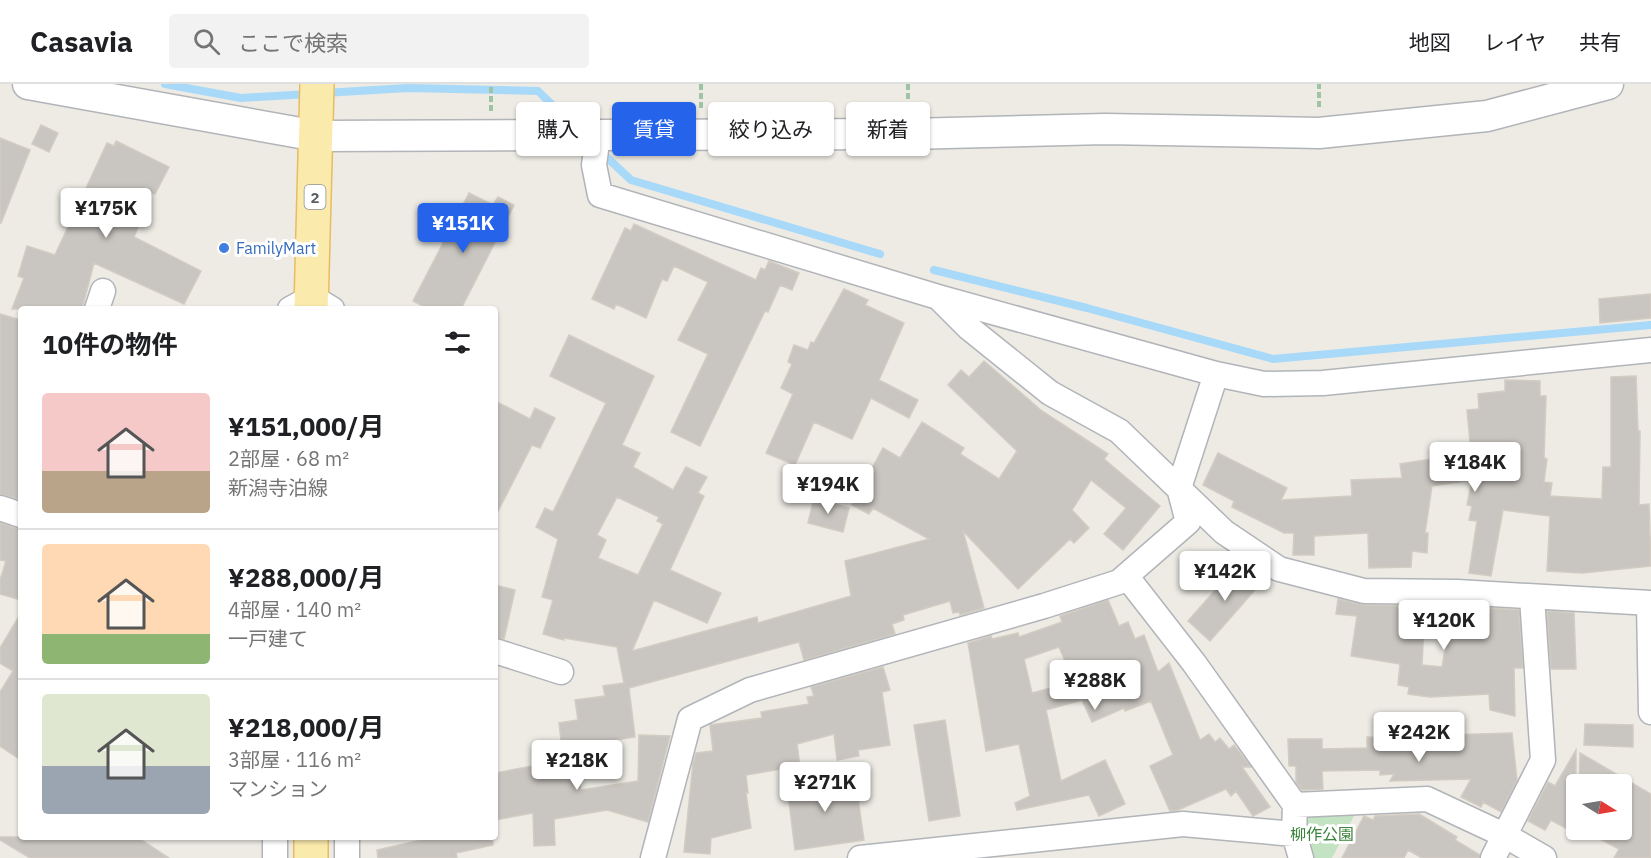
<!DOCTYPE html>
<html lang="ja">
<head>
<meta charset="utf-8">
<style>
	:root { --surface:#fff; --page:#f2f2f2; --text:#202124; --muted:#757577; --line:#e0e0e0; --accent:#2563eb }
	body { margin:0; font-family:"IBM Plex Sans","Noto Sans JP",sans-serif; background:var(--page); color:var(--text); height:100vh; display:flex; flex-direction:column; font-size:22px; white-space:nowrap }
	* { box-sizing:border-box; margin:0 }
	p { font-size:20px; color:var(--muted) }
	.icon { flex:none; width:33px; height:33px; fill:none; stroke:currentColor; stroke-width:2; stroke-linecap:round; stroke-linejoin:round }
	.map { position:relative; flex:1; overflow:hidden }
	.panel { position:absolute; left:18px; top:222px; width:480px; height:534px; display:flex; flex-direction:column; background:var(--surface); border-radius:6px; box-shadow:0 2px 4px #0004 }
	.panel>* { flex:none }
	.top-card { position:absolute; left:516px; top:18px; width:570px; height:54px; display:flex; gap:12px }
	.needle { width:39px; rotate:101deg }
	.controls { position:absolute; left:1566px; top:690px; display:grid; gap:12px }
	.controls a { display:grid; place-items:center; width:66px; height:66px; border-radius:6px; background:var(--surface); box-shadow:0 2px 4px #0004; font-size:30px }
	.price { position:absolute; translate:-50% -51px; padding:0 14px; border-radius:6px; background:#fff; color:#222; font-size:20px; line-height:39px; filter:drop-shadow(0 2px 3px #0008) }
	.price::after { content:''; position:absolute; left:50%; top:36px; width:18px; height:14px; margin-left:-9px; background:inherit; clip-path:polygon(0 0,100% 0,50% 100%) }
	.price.selected { background:var(--accent); color:#fff }
	ul { padding:0; list-style:none }
	li { display:flex; align-items:center; gap:18px; height:150px; padding:0 24px }
	li+li { border-top:2px solid var(--line) }
	li span { display:grid; place-items:center; flex:none; width:168px; height:120px; border-radius:6px; color:#555 }
	li>.icon { margin-inline-start:auto }
	span .icon { width:72px; height:72px; fill:#fffc; stroke-width:1 }
	li b { font-size:26px }
	h2 { display:flex; justify-content:space-between; align-items:center; height:72px; padding:0 24px; font-size:26px }
	.tag { padding:0 21px; border-radius:6px; background:var(--surface); box-shadow:0 2px 4px #0004; font-size:21px; line-height:54px }
	.tag.selected { background:var(--accent); color:#fff }
	header { display:flex; align-items:center; gap:36px; box-sizing:border-box; height:84px; padding:0 30px; background:var(--surface); border-bottom:2px solid var(--line) }
	header strong { font-size:28px }
	nav { display:flex; gap:33px; margin-inline-start:auto; font-size:21px }
	.search { width:420px; height:54px; background:var(--page); display:flex; align-items:center; gap:15px; box-sizing:border-box; padding:0 21px; border-radius:6px; color:var(--muted); font-size:22px }
	.map>svg:first-child { display:block }
	.green { fill:#c3e3c2 }
	.lines { fill:none; stroke-linecap:round; stroke-linejoin:round }
	.stream { stroke:#a8d9f9; stroke-width:8 }
	.building { fill:#c9c5c0; stroke:#d2ccc2; stroke-width:1.5; fill-rule:evenodd }
	.minor-casing { stroke:#b1b4b8; stroke-width:27 }
	.tertiary-casing { stroke:#b1b4b8; stroke-width:33 }
	.primary-casing { stroke:#e8bc62; stroke-width:36 }
	.path { stroke:#9cc4a5; stroke-width:4; stroke-dasharray:6 3; stroke-linecap:butt }
	.minor { stroke:#fff; stroke-width:24 }
	.tertiary { stroke:#fff; stroke-width:30 }
	.primary { stroke:#faeaac; stroke-width:33 }
	.shop-dot { fill:#3f7fe0; stroke:#fff; stroke-width:2 }
	.labels { text-anchor:middle; dominant-baseline:central; stroke-width:6; stroke-linejoin:round; paint-order:stroke }
	.shield { fill:#fff; stroke:#8d8f92; stroke-width:1.5 }
	.shield-label { font-size:15px; font-weight:bold; fill:#5c5f63 }
	.shop-label { font-size:16px; fill:#366cbe; stroke:#fff; text-anchor:start }
	.park-label { font-size:16px; fill:#3b833b; stroke:#fff }
</style>
</head>
<body>
<header>
<strong>Casavia</strong>
<div class="search"><svg class="icon" aria-label="search" viewBox="0 0 24 24"><circle cx="10" cy="10" r="6"/><path d="M15 15l6 6"/></svg>ここで検索</div>
<nav><a>地図</a><a>レイヤ</a><a>共有</a></nav>
</header>
<div class="map">
<svg width="1651" height="774" viewBox="0 0 1651 774">
	<rect width="100%" height="100%" fill="#edebe4"/>
	<!-- green -->
	<path class="green" d="M 1356,728 L 1332,774 L 1312,774 L 1301,744 L 1311,731 Z"/>
	<g class="lines">
		<!-- stream -->
		<path class="stream" d="M 165,0 L 241,14 L 309,10
			M 324,9 L 408,4 L 538,7 L 574,42
			M 600,67 L 631,96 L 880,170
			M 934,186 L 1087,224 L 1273,275 L 1651,241"/>
	</g>
	<!-- building -->
	<path class="building" d="M 41,41 L 58,49 L 49,68 L 32,60 Z
		M 0,54 L 30,66 L 1,139 L 0,139 Z
		M 116,57 L 169,83 L 155,110 L 152,109 L 134,153 L 201,187 L 184,220 L 94,179 L 82,225 L 12,225 L 24,194 L 18,192 L 27,162 L 55,171 L 107,59 L 114,62 Z
		M 469,109 L 493,121 L 498,113 L 514,121 L 461,225 L 428,225 L 413,217 Z
		M 634,140 L 756,196 L 761,184 L 765,186 L 769,177 L 799,189 L 792,206 L 780,201 L 768,228 L 765,227 L 700,362 L 671,348 L 708,270 L 678,256 L 708,198 L 674,182 L 667,197 L 662,195 L 646,234 L 616,220 L 614,225 L 592,215 L 625,144 L 631,147 Z
		M 844,205 L 868,216 L 865,221 L 904,239 L 879,296 L 918,316 L 909,334 L 871,314 L 852,355 L 814,338 L 795,381 L 766,369 L 793,310 L 781,304 L 792,280 L 788,278 L 794,261 L 808,266 L 811,258 L 814,259 Z
		M 1651,210 L 1651,234 L 1600,239 L 1599,215 Z
		M 0,230 L 21,236 L 21,416 L 0,410 Z
		M 569,251 L 654,292 L 622,361 L 640,369 L 633,383 L 673,406 L 686,383 L 707,393 L 698,409 L 704,412 L 670,486 L 721,509 L 707,539 L 654,516 L 632,567 L 757,533 L 758,539 L 851,512 L 845,477 L 929,455 L 873,424 L 869,430 L 852,421 L 883,364 L 900,374 L 922,338 L 964,364 L 960,370 L 999,395 L 1017,367 L 948,301 L 961,286 L 969,293 L 984,277 L 1042,327 L 1108,370 L 1104,375 L 1160,422 L 1123,466 L 1104,450 L 1126,424 L 1091,396 L 1072,426 L 1089,444 L 1074,459 L 1070,455 L 1018,505 L 963,447 L 984,524 L 960,531 L 959,528 L 953,529 L 950,517 L 903,531 L 904,536 L 892,540 L 895,550 L 804,576 L 799,558 L 629,604 L 635,653 L 562,665 L 559,639 L 578,636 L 575,616 L 605,612 L 603,602 L 624,599 L 617,563 L 564,554 L 564,556 L 543,550 L 553,516 L 542,513 L 558,455 L 536,443 L 545,424 L 553,428 L 606,319 L 550,292 ZM 617,413 L 659,433 L 657,437 L 663,440 L 638,491 L 598,474 L 606,456 L 597,451 Z
		M 1636,292 L 1638,347 L 1640,347 L 1639,421 L 1649,420 L 1651,482 L 1582,489 L 1547,487 L 1550,432 L 1503,426 L 1491,492 L 1469,489 L 1477,437 L 1469,436 L 1472,422 L 1467,421 L 1472,396 L 1432,402 L 1425,449 L 1428,449 L 1427,469 L 1412,467 L 1411,483 L 1369,484 L 1368,449 L 1314,452 L 1314,471 L 1293,471 L 1294,449 L 1284,449 L 1232,423 L 1234,417 L 1203,401 L 1218,369 L 1287,404 L 1281,416 L 1352,412 L 1351,396 L 1402,394 L 1400,380 L 1471,369 L 1467,326 L 1479,325 L 1478,310 L 1505,307 L 1505,296 L 1540,297 L 1540,312 L 1546,312 L 1544,374 L 1547,375 L 1544,398 L 1552,399 L 1550,412 L 1602,415 L 1603,383 L 1611,383 L 1611,293 Z
		M 495,317 L 530,335 L 535,324 L 555,334 L 540,364 L 532,361 L 495,433 Z
		M 814,414 L 849,424 L 843,448 L 808,439 Z
		M 0,439 L 21,445 L 21,516 L 0,510 L 0,496 L 6,477 L 0,476 Z
		M 1240,478 L 1262,498 L 1210,557 L 1188,537 Z
		M 495,501 L 515,506 L 504,555 L 495,553 Z
		M 1338,515 L 1364,521 L 1425,522 L 1422,581 L 1442,583 L 1451,529 L 1489,527 L 1489,524 L 1519,526 L 1523,584 L 1514,584 L 1515,632 L 1490,626 L 1489,610 L 1430,613 L 1408,610 L 1409,603 L 1398,601 L 1400,580 L 1351,572 L 1357,532 L 1336,530 Z
		M 1108,516 L 1119,542 L 1128,538 L 1135,555 L 1144,551 L 1158,588 L 1169,579 L 1200,656 L 1209,650 L 1215,658 L 1220,654 L 1229,665 L 1234,661 L 1251,683 L 1242,683 L 1270,723 L 1253,732 L 1236,707 L 1231,712 L 1226,705 L 1178,726 L 1170,727 L 1150,682 L 1173,671 L 1151,617 L 1125,627 L 1124,624 L 1092,638 L 1082,616 L 1046,626 L 1061,697 L 1105,676 L 1125,720 L 1099,732 L 1089,711 L 1017,726 L 1015,719 L 1030,712 L 1019,660 L 986,667 L 968,559 L 991,552 L 992,555 L 1018,549 L 1019,553 L 1062,538 L 1060,532 ZM 1059,563 L 1074,598 L 1032,609 L 1024,575 Z
		M 1547,527 L 1574,529 L 1576,585 L 1551,585 Z
		M 21,529 L 21,676 L 0,662 L 0,608 L 13,587 L 0,579 L 0,564 Z
		M 883,583 L 890,606 L 882,608 L 890,661 L 858,666 L 859,672 L 837,676 L 834,650 L 797,660 L 800,682 L 746,691 L 748,709 L 746,709 L 751,744 L 711,754 L 710,770 L 684,768 L 693,679 L 696,669 L 713,667 L 710,641 L 762,634 L 761,628 L 809,620 L 807,613 L 814,612 L 811,603 Z
		M 945,636 L 960,732 L 929,737 L 914,641 Z
		M 1585,640 L 1633,641 L 1633,663 L 1584,661 Z
		M 1512,649 L 1517,696 L 1501,728 L 1483,718 L 1481,723 L 1461,713 L 1471,695 L 1390,697 L 1394,690 L 1380,691 L 1380,686 L 1322,687 L 1323,705 L 1302,706 L 1296,698 L 1296,682 L 1289,682 L 1288,655 L 1322,655 L 1322,665 L 1367,664 L 1367,653 L 1448,655 L 1448,651 Z
		M 639,651 L 670,652 L 648,738 L 607,726 L 554,735 L 555,761 L 534,762 L 533,729 L 495,736 L 495,689 L 533,682 L 533,679 L 577,677 L 581,706 L 638,697 Z
		M 1576,666 L 1576,750 L 1551,736 L 1545,746 L 1528,737 L 1548,698 L 1555,702 Z
		M 1580,669 L 1651,710 L 1651,774 L 1614,774 L 1619,765 L 1583,746 L 1622,746 L 1622,700 L 1579,700 Z
		M 855,693 L 864,756 L 795,766 L 787,702 Z
		M 1419,730 L 1457,753 L 1455,756 L 1480,771 L 1479,774 L 1422,774 L 1408,766 L 1404,774 L 1342,774 L 1364,732 L 1373,736 L 1375,732 Z
		M 0,753 L 137,753 L 169,774 L 30,774 L 0,756 Z
		M 434,753 L 492,753 L 493,761 L 456,769 L 457,774 L 378,774 L 377,766 Z"/>
	<g class="lines">
		<defs>
			<path id="minor" d="M 598,51 L 594,81 L 600,111 L 938,213 L 1216,290 L 1264,300 L 1323,299 L 1651,266
				M 940,215 L 969,244 L 1050,309 L 1119,347 L 1224,448 L 1279,485 L 1364,507 L 1457,508 L 1651,519
				M 97,225 L 103,207
				M 290,225 L 312,213 L 332,225
				M 0,424 L 21,431
				M 1127,493 L 1194,579 L 1295,721 L 1294,750 L 1301,774
				M 1649,519 L 1651,628
				M 495,567 L 561,588
				M 1295,721 L 1427,715 L 1506,752 L 1544,774
				M 275,753 L 275,774
				M 347,774 L 347,753
				M 653,774 L 690,635 L 750,606 L 1044,522 L 1119,498 L 1188,438 L 1179,404 L 1216,290
				M 860,774 L 1183,740 L 1294,750
				M 1493,774 L 1543,676 L 1532,513"/>
			<path id="tertiary" d="M 28,0 L 317,52 L 908,50 L 1105,45 L 1319,49 L 1487,32 L 1608,0"/>
			<path id="primary" d="M 311,225 L 317,0
				M 311,753 L 311,774"/>
		</defs>
		<!-- minor casing -->
		<use href="#minor" class="minor-casing"/>
		<!-- tertiary casing -->
		<use href="#tertiary" class="tertiary-casing"/>
		<!-- primary casing -->
		<use href="#primary" class="primary-casing"/>
		<!-- path -->
		<path class="path" d="M 701,0 L 701,26
			M 908,0 L 908,25
			M 1319,23 L 1319,0
			M 491,27 L 491,0"/>
		<!-- minor -->
		<use href="#minor" class="minor"/>
		<!-- tertiary -->
		<use href="#tertiary" class="tertiary"/>
		<!-- primary -->
		<use href="#primary" class="primary"/>
	</g>
	<!-- markers -->
	<circle class="shop-dot" cx="224" cy="164" r="6"/>
	<g class="labels">
		<!-- shield labels -->
		<rect class="shield" x="304.5" y="101" width="21" height="24" rx="4.5"/>
		<g class="shield-label">
			<text x="315" y="113">2</text>
		</g>
		<!-- shop labels -->
		<g class="shop-label">
			<text x="236" y="164">FamilyMart</text>
		</g>
		<!-- park labels -->
		<g class="park-label">
			<text x="1322" y="750">柳作公園</text>
		</g>
	</g>
</svg>
<div class="controls">
<a><svg class="needle" viewBox="-14 -14 28 28"><path d="M0-13l5 13h-10z" fill="#e53935"/><path d="M0 13l5-13h-10z" fill="#757577"/></svg></a>
</div>
<b class="price" style="left:106px;top:155px">¥175K</b>
<b class="price selected" style="left:463px;top:170px">¥151K</b>
<b class="price" style="left:1475px;top:409px">¥184K</b>
<b class="price" style="left:828px;top:431px">¥194K</b>
<b class="price" style="left:1225px;top:518px">¥142K</b>
<b class="price" style="left:1444px;top:567px">¥120K</b>
<b class="price" style="left:1095px;top:627px">¥288K</b>
<b class="price" style="left:1419px;top:679px">¥242K</b>
<b class="price" style="left:577px;top:707px">¥218K</b>
<b class="price" style="left:825px;top:729px">¥271K</b>
<div class="top-card">
<a class="tag">購入</a>
<a class="tag selected">賃貸</a>
<a class="tag">絞り込み</a>
<a class="tag">新着</a>
</div>
<section class="panel">
<h2>10件の物件<svg class="icon" aria-label="filters" viewBox="0 0 24 24"><path d="M4 7h16M4 17h16"/><circle cx="9" cy="7" r="2"/><circle cx="15" cy="17" r="2"/></svg></h2>
<ul>
<li><span style="background:linear-gradient(#f6c9c9 65%,#b9a48a 0)"><svg class="icon" aria-label="home" viewBox="0 0 24 24"><path d="M3 11l9-7 9 7M6 9v11h12V9"/></svg></span><div><b>¥151,000/月</b><p>2部屋 · 68 m²</p><p>新潟寺泊線</p></div></li>
<li><span style="background:linear-gradient(#ffd9b3 75%,#8fb573 0)"><svg class="icon" aria-label="home" viewBox="0 0 24 24"><path d="M3 11l9-7 9 7M6 9v11h12V9"/></svg></span><div><b>¥288,000/月</b><p>4部屋 · 140 m²</p><p>一戸建て</p></div></li>
<li><span style="background:linear-gradient(#dfe7d0 60%,#9aa5b1 0)"><svg class="icon" aria-label="home" viewBox="0 0 24 24"><path d="M3 11l9-7 9 7M6 9v11h12V9"/></svg></span><div><b>¥218,000/月</b><p>3部屋 · 116 m²</p><p>マンション</p></div></li>
</ul>
</section>
</div>
</body>
</html>
